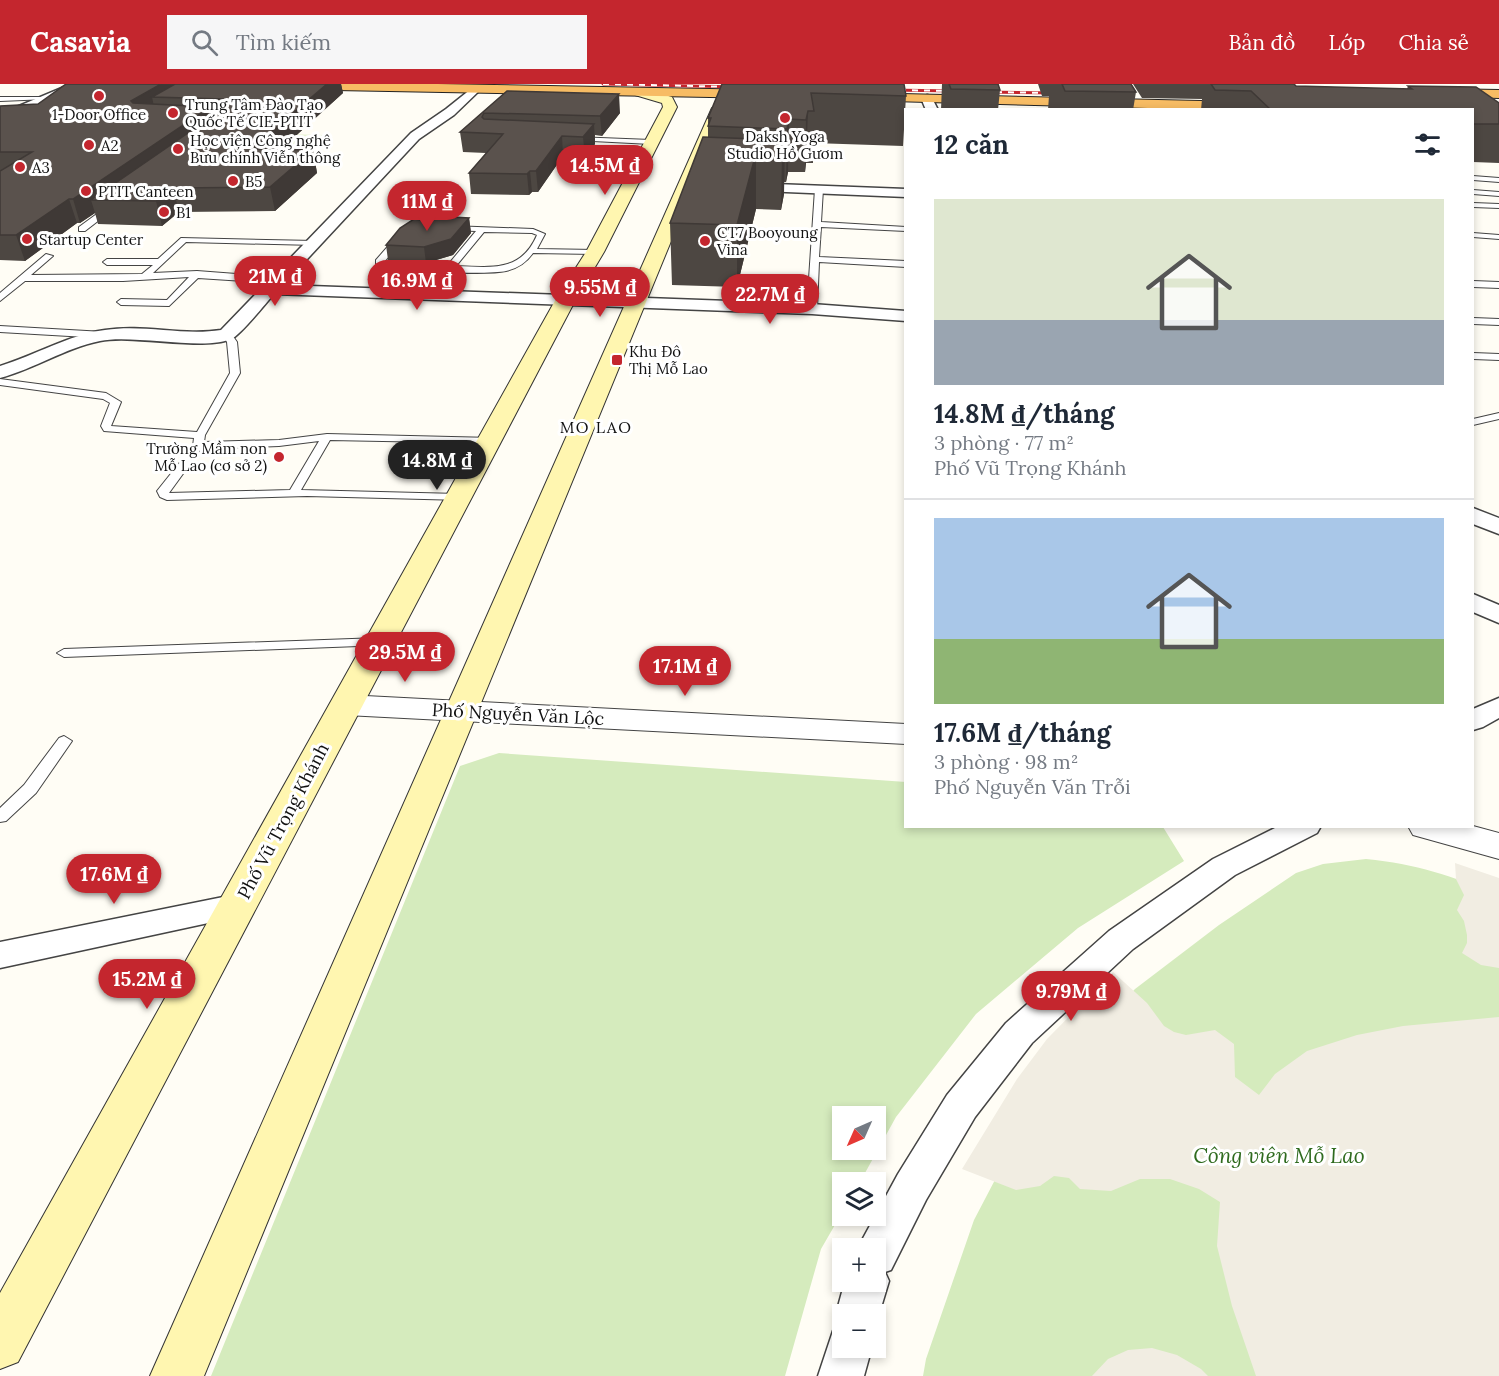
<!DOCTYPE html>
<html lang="vi">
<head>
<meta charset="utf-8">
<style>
	:root { --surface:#fff; --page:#f6f6f7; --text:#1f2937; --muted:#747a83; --line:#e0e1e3; --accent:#c4262e }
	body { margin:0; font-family:Lora,serif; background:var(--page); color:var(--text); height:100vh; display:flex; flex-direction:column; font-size:22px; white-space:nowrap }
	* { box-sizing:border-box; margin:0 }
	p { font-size:20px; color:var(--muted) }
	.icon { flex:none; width:33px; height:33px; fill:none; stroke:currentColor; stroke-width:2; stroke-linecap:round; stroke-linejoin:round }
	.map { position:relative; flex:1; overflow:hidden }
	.panel { position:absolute; left:904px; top:24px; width:570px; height:720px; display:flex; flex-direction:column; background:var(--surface); border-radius:0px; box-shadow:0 3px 9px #0003 }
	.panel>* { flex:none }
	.needle { width:39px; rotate:225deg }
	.tools { position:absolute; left:832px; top:1022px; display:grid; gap:12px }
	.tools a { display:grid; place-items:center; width:54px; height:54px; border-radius:0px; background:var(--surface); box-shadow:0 3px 9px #0003; font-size:30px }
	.price { position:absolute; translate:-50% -51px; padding:0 14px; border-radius:21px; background:var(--accent); color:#fff; font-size:20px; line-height:39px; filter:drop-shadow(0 2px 3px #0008) }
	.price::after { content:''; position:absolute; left:50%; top:36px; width:18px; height:14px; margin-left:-9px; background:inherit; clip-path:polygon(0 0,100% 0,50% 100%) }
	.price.selected { background:#222; color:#fff }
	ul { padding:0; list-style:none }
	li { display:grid; align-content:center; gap:12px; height:318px; padding:0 30px }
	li+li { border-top:2px solid var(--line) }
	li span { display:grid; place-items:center; height:186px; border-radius:0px; color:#555 }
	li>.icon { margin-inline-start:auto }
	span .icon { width:108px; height:108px; fill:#fffc; stroke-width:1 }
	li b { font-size:26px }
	h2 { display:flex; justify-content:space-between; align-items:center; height:72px; padding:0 30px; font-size:26px }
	header { display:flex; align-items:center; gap:36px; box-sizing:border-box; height:84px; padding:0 30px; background:var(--accent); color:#fff }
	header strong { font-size:28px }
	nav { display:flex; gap:33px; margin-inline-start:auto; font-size:21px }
	.search { width:420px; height:54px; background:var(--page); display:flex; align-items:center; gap:15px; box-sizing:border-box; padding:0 21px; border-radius:0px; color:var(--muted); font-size:22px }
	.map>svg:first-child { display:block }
	.green { fill:#d5ebbd; fill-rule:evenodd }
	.pitch { fill:#e6f2cf }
	.plaza { fill:#f1ede2 }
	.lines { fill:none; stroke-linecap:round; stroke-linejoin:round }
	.service-casing { stroke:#444; stroke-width:2 }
	.minor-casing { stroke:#444; stroke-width:3 }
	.tertiary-casing { stroke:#444; stroke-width:2 }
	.secondary-casing { stroke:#333; stroke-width:2 }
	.trunk-casing { stroke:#222; stroke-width:2 }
	.service { fill:#fff; fill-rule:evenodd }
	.minor { fill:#fff; fill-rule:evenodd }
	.tertiary { fill:#fff; fill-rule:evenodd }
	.secondary { fill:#fff6b0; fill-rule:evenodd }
	.trunk { fill:#f7bc64; fill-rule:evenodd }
	.rail-casing { stroke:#c4262e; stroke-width:3 }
	.rail { stroke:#fff; stroke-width:2; stroke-dasharray:6; stroke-linecap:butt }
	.wall { fill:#4d4742 }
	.shaded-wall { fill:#3f3936 }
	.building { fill:#5a524d; stroke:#3f3936; stroke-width:1.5 }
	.poi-dot { fill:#c4262e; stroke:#fff; stroke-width:2 }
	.labels { text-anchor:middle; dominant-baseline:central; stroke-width:6; stroke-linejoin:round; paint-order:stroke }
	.far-poi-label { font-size:15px; fill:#111; stroke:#fff; text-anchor:start }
	.far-neighbourhood-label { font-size:16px; letter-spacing:1.5px; fill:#111; stroke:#fff }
	.street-label { font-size:18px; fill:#111; stroke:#fff }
	.near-park-label { font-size:21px; font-style:italic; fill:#2f6b1f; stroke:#fff }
</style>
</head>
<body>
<header>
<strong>Casavia</strong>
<div class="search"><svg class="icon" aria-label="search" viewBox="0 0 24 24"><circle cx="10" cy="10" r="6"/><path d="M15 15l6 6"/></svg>Tìm kiếm</div>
<nav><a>Bản đồ</a><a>Lớp</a><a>Chia sẻ</a></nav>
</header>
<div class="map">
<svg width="1499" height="1292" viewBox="0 0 1499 1292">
	<rect width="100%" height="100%" fill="#fffdf5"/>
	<!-- green -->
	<path class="green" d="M 499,669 L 906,698 L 906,742 L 1163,743 L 1184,777 L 1078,844 L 976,930 L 896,1033 L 860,1098 L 843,1098 L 843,1127 L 821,1165 L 785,1292 L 211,1292 L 460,682 ZM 843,1032 L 876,1032 L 876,1065 L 843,1065 Z
		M 1366,775 C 1417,780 1451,792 1499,811 L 1499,1292 L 923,1292 L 926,1275 L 974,1136 L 1008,1071 L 1094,947 L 1135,905 L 1219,841 L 1296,789 L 1323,780 Z"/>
	<!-- pitch -->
	<path class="pitch" d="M 272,50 L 327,51 L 304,73 L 245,72 Z"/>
	<!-- plaza -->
	<path class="plaza" d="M 1455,779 L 1499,794 L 1499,884 L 1481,881 L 1462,869 L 1467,859 L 1467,851 L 1464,837 L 1457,826 L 1464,811 L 1456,795 Z
		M 1113,888 L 1147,919 L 1164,942 L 1174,948 L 1186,951 L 1215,946 L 1234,960 L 1235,993 L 1259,1011 L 1275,990 L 1307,967 L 1357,951 L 1403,942 L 1499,933 L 1499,1292 L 1256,1292 L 1232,1222 L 1217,1162 L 1220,1118 L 1199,1105 L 1170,1095 L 1140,1095 L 1111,1107 L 1080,1105 L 1069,1094 L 1054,1092 L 1040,1102 L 1016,1106 L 962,1085 L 1017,995 L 1047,955 Z
		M 1152,1264 L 1177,1271 L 1201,1285 L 1208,1292 L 1092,1292 L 1108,1275 L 1128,1266 Z"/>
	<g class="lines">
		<defs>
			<path id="service" d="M 0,13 L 45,13 L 48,15 L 0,17 Z
				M 575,53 L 651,56 L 654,58 L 651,60 L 573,56 Z
				M 1473,92 L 1499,94 L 1499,98 L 1473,96 Z
				M 819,103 L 823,105 L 821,138 L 906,143 L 906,147 L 821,143 L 819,173 L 906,177 L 906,183 L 819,178 L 817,225 L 812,228 L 807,225 L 815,105 Z
				M 1473,106 L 1499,108 L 1499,112 L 1473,110 Z
				M 1473,119 L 1499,120 L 1499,124 L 1473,123 Z
				M 109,121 L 116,123 L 85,147 L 79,147 L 79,143 Z
				M 425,141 L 533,145 L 545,150 L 537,165 L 595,166 L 599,168 L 595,170 L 533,169 C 526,179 518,184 506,187 C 490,191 387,188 376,180 L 376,176 L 403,145 ZM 425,145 L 476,147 L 447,182 L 395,180 L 384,178 L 409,149 ZM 484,148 L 532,149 L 537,151 C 521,189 490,183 456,182 Z
				M 1473,149 L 1499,151 L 1499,155 L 1473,153 Z
				M 181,154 L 315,157 L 319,159 L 315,161 L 186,158 L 153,189 L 197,187 L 277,193 L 281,196 L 277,199 L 198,194 L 169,222 L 121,221 L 117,218 L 121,215 L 167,216 L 189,193 L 123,197 L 25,197 L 0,217 L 0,209 L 46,170 L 53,172 L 31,191 L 142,190 L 153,181 L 107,181 L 103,178 L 107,175 L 158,175 Z
				M 1473,197 L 1499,198 L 1499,204 L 1473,203 Z
				M 1473,234 L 1499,235 L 1499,241 L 1473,240 Z
				M 0,242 L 104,248 L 109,251 L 104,254 L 0,248 Z
				M 227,247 L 230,248 L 237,258 L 240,289 L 205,351 L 204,358 L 279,356 L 327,350 L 493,354 L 494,356 L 489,359 L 330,356 L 301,406 L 459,410 L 463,412 L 463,416 L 307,412 L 167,416 L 160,413 L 157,407 L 193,362 L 194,354 L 104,347 L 101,342 L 110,319 L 103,315 L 0,301 L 0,295 L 106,309 L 121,318 L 111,342 L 197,348 L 230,289 L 227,258 L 222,250 ZM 319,357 L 290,406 L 169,409 L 201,365 L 279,362 Z
				M 1473,269 L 1499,270 L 1499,276 L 1473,275 Z
				M 1499,329 L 1499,335 L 1473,341 L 1473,335 Z
				M 380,554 L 387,558 L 385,561 L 64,573 L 57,569 L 64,565 Z
				M 64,652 L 72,657 L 36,709 L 6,737 L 0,738 L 0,724 L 24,701 L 59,654 Z"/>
			<path id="minor" d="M 71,0 L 87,0 L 0,38 L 0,30 Z
				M 476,1 L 482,4 L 480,6 L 454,31 L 419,55 L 283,201 L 812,220 L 906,227 L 906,237 L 812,230 L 274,210 C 265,220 243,248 233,254 C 208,268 134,250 100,257 C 65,264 34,285 0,294 L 0,282 C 36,271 68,251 105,246 C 144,240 183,252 221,246 L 411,49 L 446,25 Z
				M 927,11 L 931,12 L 938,26 L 926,26 L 921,14 Z
				M 746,99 L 906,105 L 906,113 L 741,106 L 739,103 L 741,100 Z
				M 1473,424 L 1499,434 L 1499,450 L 1473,440 Z
				M 1473,510 L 1499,521 L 1499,539 L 1473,528 Z
				M 1499,614 L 1499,634 L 1483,643 L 1473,646 L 1473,625 Z
				M 1279,742 L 1321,742 L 1317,749 L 1235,791 L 1133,865 L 1032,959 L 975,1033 L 926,1116 L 891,1186 L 885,1188 L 889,1197 L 876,1240 L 876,1230 L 843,1230 L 843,1263 L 872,1263 L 864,1292 L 818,1292 L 833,1247 L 842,1244 L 836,1230 L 845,1197 L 876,1197 L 876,1164 L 858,1164 L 861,1158 L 898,1090 L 947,1011 L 1006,939 L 1109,847 L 1213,775 Z
				M 238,810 L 250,814 L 255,822 L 250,830 L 0,884 L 0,858 Z"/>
			<path id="tertiary" d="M 346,611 L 906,640 L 906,660 L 346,631 L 335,628 L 330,621 L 335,614 Z
				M 1408,742 L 1473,742 L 1499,749 L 1499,775 L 1413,751 Z"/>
			<path id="secondary" d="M 640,4 L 672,13 L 677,23 L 604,168 L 576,215 L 18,1278 L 0,1285 L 0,1209 L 556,215 L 586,168 L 663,23 L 662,19 L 635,11 L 633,8 L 635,5 Z
				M 733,12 L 740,16 L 725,26 L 204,1292 L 150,1292 L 712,24 Z"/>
			<path id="trunk" d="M 226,0 L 438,0 L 764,6 L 771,10 L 764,14 L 232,4 Z
				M 1441,5 L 1499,6 L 1499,14 L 1436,12 L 1434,9 L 1436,6 Z
				M 860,9 L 1246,18 L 1253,22 L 1248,26 L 1223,26 L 855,16 L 853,13 L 855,10 Z"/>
		</defs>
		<!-- service casing -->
		<use href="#service" class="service-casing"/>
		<!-- minor casing -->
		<use href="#minor" class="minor-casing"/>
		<!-- tertiary casing -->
		<use href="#tertiary" class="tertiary-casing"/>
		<!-- secondary casing -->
		<use href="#secondary" class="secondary-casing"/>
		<!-- trunk casing -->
		<use href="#trunk" class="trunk-casing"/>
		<!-- service -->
		<use href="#service" class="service"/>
		<!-- minor -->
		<use href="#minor" class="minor"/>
		<!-- tertiary -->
		<use href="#tertiary" class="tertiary"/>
		<!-- secondary -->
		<use href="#secondary" class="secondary"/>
		<!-- trunk -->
		<use href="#trunk" class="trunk"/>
		<defs>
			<path id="rail" d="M 603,0 L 738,3
				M 888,6 L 957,7
				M 984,8 L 1059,9"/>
		</defs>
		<!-- rail casing -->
		<use href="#rail" class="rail-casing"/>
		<!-- rail -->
		<use href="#rail" class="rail"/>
	</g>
	<!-- wall -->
	<path class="wall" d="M 66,0 L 341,0 L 343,9 L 280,66 L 313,66 L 317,89 L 275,127 L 179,128 L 162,142 L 98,140 L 95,129 L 80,139 L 77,139 L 25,177 L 0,176 L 0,22 L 38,20 Z
		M 722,0 L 906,12 L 903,62 L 813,59 L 813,79 L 806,79 L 805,88 L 788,88 L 786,98 L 784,98 L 784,110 L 781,126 L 756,125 L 737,203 L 672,201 L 670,139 L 708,53 L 708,34 Z
		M 942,0 L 998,0 L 1000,6 L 998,26 L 941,26 Z
		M 1038,0 L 1131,0 L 1136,8 L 1133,26 L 1048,26 L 1049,12 L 1042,12 Z
		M 1133,0 L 1294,0 L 1296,2 L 1407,5 L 1408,2 L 1499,19 L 1499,79 L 1473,78 L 1473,26 L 1201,26 L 1202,15 L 1142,14 Z
		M 507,7 L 620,29 L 602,52 L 595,51 L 595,60 L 585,73 L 563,72 L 538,108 L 532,108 L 529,111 L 471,110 L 469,89 L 486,69 L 463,68 L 460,48 Z
		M 469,134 L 471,149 L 453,171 L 426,179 L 388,176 L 386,161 L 422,136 Z"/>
	<!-- shaded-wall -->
	<path class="shaded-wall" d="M 161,0 L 199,0 L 152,13 L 155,27 L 137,38 L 131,17 Z
		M 327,0 L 341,0 L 343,9 L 256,88 L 251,65 Z
		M 619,10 L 620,29 L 602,52 L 600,32 Z
		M 210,23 L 214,44 L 91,116 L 95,129 L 80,139 L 73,115 Z
		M 808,27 L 806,79 L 805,88 L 806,36 Z
		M 789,35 L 788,88 L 786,98 L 787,45 Z
		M 594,40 L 595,60 L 585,73 L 583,53 Z
		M 562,52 L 563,72 L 538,108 L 536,87 Z
		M 785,56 L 784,110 L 781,126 L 782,70 Z
		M 313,66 L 317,89 L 275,127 L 270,103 Z
		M 756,69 L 756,125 L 737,203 L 737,141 Z
		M 530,87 L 532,108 L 529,111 L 527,90 Z
		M 173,104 L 179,128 L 162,142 L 156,117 Z
		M 69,115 L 77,139 L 25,177 L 16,151 Z
		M 469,134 L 471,149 L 453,171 L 426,179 L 424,163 Z"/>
	<!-- building -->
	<path class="building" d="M 66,0 L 161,0 L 131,17 L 133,19 L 210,23 L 73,115 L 69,115 L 16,151 L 0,151 L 0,87 L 32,68 L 0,68 L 0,22 L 38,20 Z
		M 175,0 L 327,0 L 251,65 L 313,66 L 270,103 L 173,104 L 156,117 L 91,116 L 227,22 L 223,15 L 152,13 Z
		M 722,0 L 904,0 L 906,12 L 811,9 L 814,27 L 808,27 L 806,36 L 789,35 L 787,45 L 708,42 L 711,34 L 708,34 Z
		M 949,0 L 998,0 L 1000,6 L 951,5 Z
		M 1062,0 L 1131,0 L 1136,8 L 1065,7 Z
		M 1211,0 L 1294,0 L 1296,2 L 1412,5 L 1408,2 L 1476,3 L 1499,19 L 1499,40 L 1473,40 L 1473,26 L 1271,26 L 1251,7 L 1215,6 Z
		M 507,7 L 619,10 L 600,32 L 484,29 L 482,33 L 484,35 L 594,40 L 583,53 L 562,52 L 536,87 L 530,87 L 527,90 L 469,89 L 503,50 L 460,48 Z
		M 703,53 L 785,56 L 782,70 L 756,69 L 737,141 L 670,139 Z
		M 431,132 L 469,134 L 451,155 L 424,163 L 386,161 L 400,144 L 414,135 L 422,136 Z"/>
	<!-- markers -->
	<g class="poi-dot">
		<circle cx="99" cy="12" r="6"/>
		<circle cx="173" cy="29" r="6"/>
		<circle cx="785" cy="34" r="6"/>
		<circle cx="89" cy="61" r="6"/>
		<circle cx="178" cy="65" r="6"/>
		<circle cx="20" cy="83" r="6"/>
		<circle cx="233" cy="97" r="6"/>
		<circle cx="86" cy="107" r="6"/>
		<circle cx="164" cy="128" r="6"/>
		<circle cx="27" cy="155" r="6"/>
		<circle cx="705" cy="157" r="6"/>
		<rect x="611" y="270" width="12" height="12" rx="3"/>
		<circle cx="279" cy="373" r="6"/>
	</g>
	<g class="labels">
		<!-- far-poi labels -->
		<g class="far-poi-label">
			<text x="185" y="20">Trung Tâm Đào Tạo<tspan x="185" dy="17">Quốc Tế CIE-PTIT</tspan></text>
			<text x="99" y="30" text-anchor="middle">1-Door Office</text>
			<text x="785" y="52" text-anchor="middle">Daksh Yoga<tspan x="785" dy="17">Studio Hồ Gươm</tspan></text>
			<text x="190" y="56">Học viện Công nghệ<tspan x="190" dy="17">Bưu chính Viễn thông</tspan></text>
			<text x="101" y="61">A2</text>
			<text x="32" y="83">A3</text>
			<text x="245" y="97">B5</text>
			<text x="98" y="107">PTIT Canteen</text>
			<text x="176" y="128">B1</text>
			<text x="717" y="148">CT7 Booyoung<tspan x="717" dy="17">Vina</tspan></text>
			<text x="39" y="155">Startup Center</text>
			<text x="629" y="267">Khu Đô<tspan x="629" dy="17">Thị Mỗ Lao</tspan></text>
			<text x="267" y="364" text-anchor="end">Trường Mầm non<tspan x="267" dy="17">Mỗ Lao (cơ sở 2)</tspan></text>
		</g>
		<!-- far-neighbourhood labels -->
		<g class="far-neighbourhood-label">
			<text x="596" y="343">MO LAO</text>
		</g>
		<!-- street labels -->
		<g class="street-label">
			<text transform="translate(518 630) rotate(3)">Phố Nguyễn Văn Lộc</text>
			<text transform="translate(283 737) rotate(-62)">Phố Vũ Trọng Khánh</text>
		</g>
		<!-- near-park labels -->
		<g class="near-park-label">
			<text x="1279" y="1071">Công viên Mỗ Lao</text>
		</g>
	</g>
</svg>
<div class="tools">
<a><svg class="needle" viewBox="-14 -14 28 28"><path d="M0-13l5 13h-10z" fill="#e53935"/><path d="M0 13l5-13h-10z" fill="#747a83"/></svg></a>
<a><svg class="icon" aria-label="layers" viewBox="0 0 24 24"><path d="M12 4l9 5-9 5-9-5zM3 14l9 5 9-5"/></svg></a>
<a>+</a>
<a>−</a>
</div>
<b class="price" style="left:605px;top:112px">14.5M ₫</b>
<b class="price" style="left:427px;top:148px">11M ₫</b>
<b class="price" style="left:275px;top:223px">21M ₫</b>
<b class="price" style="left:417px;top:227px">16.9M ₫</b>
<b class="price" style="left:600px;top:234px">9.55M ₫</b>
<b class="price" style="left:770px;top:241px">22.7M ₫</b>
<b class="price selected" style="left:437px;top:407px">14.8M ₫</b>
<b class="price" style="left:405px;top:599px">29.5M ₫</b>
<b class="price" style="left:685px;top:613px">17.1M ₫</b>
<b class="price" style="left:114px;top:821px">17.6M ₫</b>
<b class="price" style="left:147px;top:926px">15.2M ₫</b>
<b class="price" style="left:1071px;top:938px">9.79M ₫</b>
<section class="panel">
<h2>12 căn<svg class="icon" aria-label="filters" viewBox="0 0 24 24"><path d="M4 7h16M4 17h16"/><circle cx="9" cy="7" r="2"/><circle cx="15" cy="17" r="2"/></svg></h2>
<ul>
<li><span style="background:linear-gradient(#dfe7d0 65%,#9aa5b1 0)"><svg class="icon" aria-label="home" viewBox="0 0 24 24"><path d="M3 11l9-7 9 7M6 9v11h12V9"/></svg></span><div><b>14.8M ₫/tháng</b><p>3 phòng · 77 m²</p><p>Phố Vũ Trọng Khánh</p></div></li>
<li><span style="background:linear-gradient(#a9c7e8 65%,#8fb573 0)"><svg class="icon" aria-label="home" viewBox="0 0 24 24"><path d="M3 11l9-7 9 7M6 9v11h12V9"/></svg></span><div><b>17.6M ₫/tháng</b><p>3 phòng · 98 m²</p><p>Phố Nguyễn Văn Trỗi</p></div></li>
</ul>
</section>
</div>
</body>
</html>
